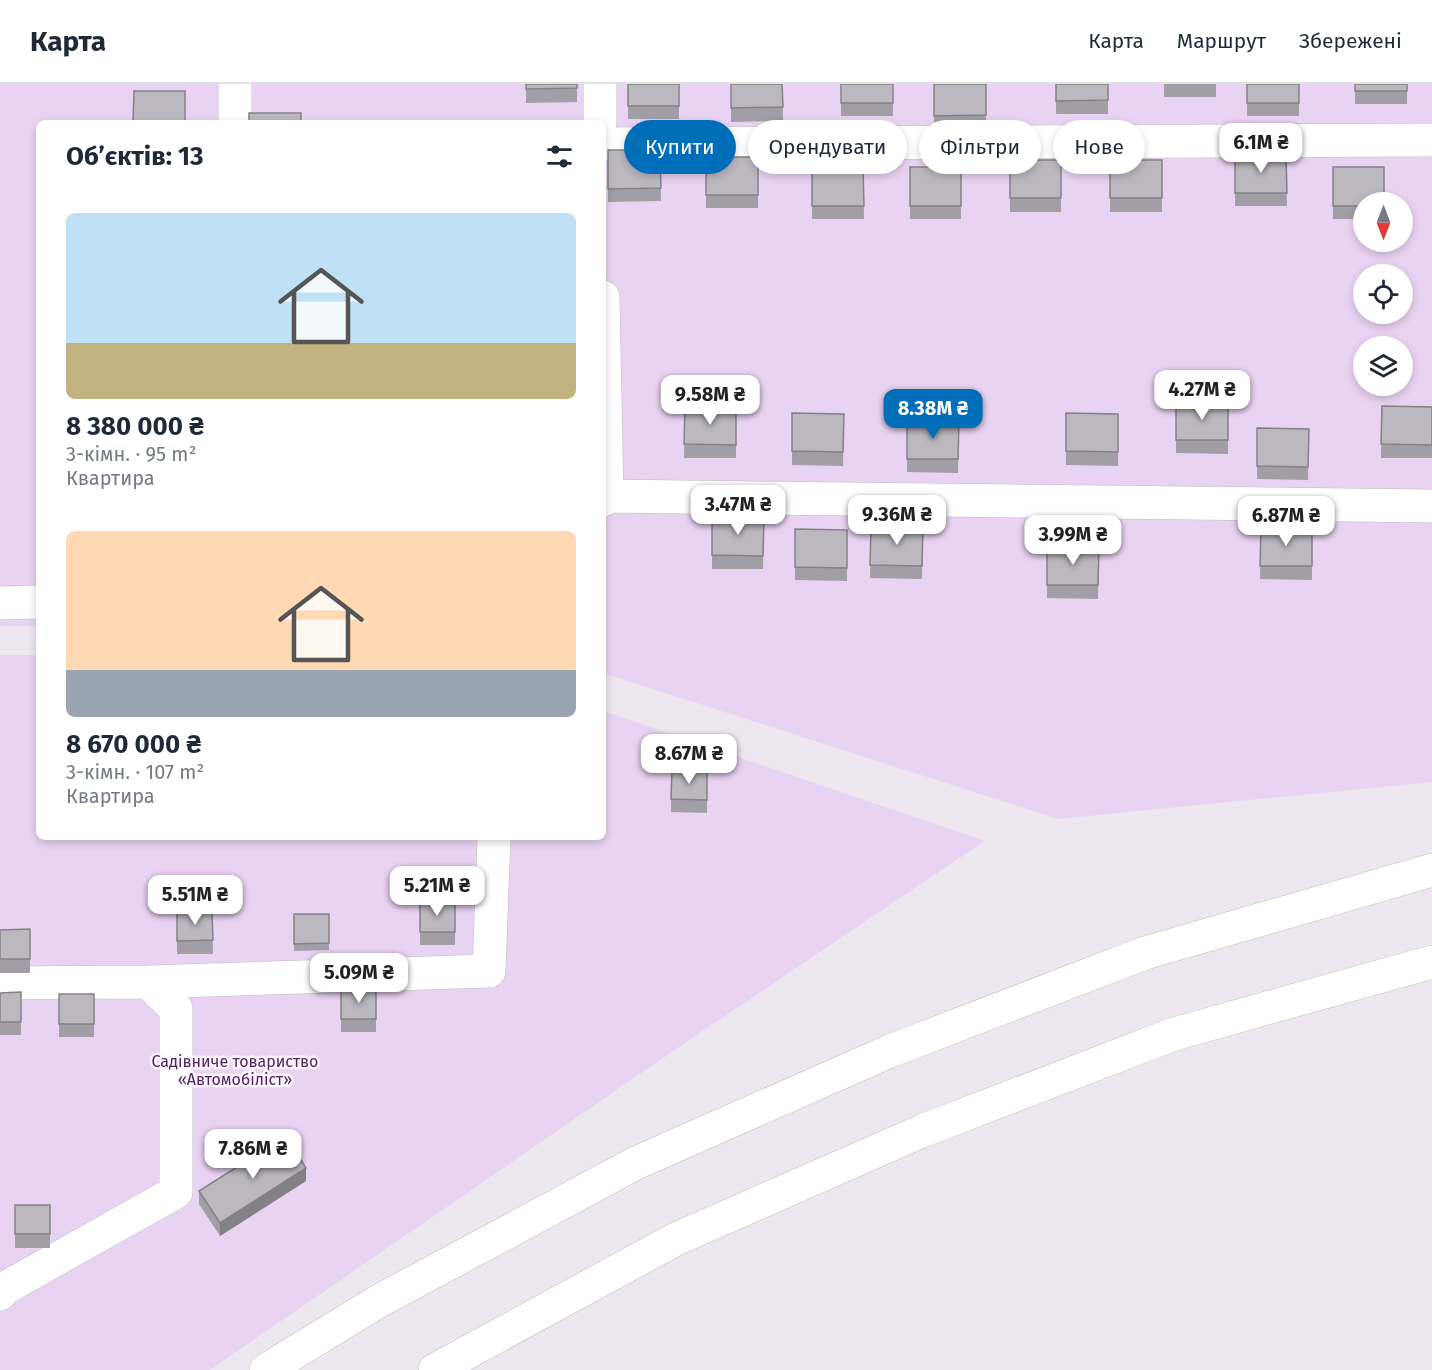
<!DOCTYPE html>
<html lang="uk">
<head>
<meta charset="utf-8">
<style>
	:root { --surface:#fff; --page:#f2f2f3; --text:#1f2937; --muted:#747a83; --line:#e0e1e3; --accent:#006eb9 }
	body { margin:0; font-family:"Fira Sans",sans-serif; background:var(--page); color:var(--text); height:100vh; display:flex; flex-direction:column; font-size:22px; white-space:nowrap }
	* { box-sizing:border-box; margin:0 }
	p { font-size:20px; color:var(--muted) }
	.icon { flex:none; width:33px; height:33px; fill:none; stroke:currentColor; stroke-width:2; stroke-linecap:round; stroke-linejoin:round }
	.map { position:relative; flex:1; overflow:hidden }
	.drawer { position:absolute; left:36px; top:36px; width:570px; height:720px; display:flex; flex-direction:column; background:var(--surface); border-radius:9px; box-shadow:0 3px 9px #0003 }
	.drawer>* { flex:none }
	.banner { position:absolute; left:624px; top:36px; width:570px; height:54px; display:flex; gap:12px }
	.needle { width:39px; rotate:180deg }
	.buttons { position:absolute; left:1353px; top:108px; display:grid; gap:12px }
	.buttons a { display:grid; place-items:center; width:60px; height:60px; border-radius:50%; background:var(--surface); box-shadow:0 3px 9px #0003; font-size:30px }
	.price { position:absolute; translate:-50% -51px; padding:0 14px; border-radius:12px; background:#fff; color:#222; font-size:20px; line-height:39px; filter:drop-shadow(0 2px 3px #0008) }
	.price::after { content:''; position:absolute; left:50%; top:36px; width:18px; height:14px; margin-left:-9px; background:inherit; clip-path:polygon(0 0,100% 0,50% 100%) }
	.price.selected { background:var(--accent); color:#fff }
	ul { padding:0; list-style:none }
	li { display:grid; align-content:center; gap:12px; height:318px; padding:0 30px }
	li span { display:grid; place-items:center; height:186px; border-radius:9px; color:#555 }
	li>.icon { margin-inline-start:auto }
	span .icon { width:108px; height:108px; fill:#fffc; stroke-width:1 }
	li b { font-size:26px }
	h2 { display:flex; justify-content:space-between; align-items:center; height:72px; padding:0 30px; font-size:26px }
	.pill { padding:0 21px; border-radius:27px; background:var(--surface); box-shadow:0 3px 9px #0003; font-size:21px; line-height:54px }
	.pill.selected { background:var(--accent); color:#fff }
	header { display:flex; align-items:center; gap:36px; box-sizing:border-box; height:84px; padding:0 30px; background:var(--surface); border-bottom:2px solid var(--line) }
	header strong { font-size:28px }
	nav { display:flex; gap:33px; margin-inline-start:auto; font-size:21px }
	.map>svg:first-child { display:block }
	.green { fill:#e9d3f3; fill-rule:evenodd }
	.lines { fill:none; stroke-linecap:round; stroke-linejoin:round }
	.minor-casing { stroke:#c0bbc2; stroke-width:34 }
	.highway-casing { stroke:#c0bbc2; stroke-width:34 }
	.minor { stroke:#fff; stroke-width:33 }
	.highway { stroke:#fff; stroke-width:33 }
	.wall { fill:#a29ea5 }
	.shaded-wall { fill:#848186 }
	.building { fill:#bcb8c0; stroke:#848186; stroke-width:1.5 }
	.labels { text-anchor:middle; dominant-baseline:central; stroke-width:5; stroke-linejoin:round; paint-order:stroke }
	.park-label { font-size:16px; fill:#502660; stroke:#fbf5fd }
</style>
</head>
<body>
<header>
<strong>Карта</strong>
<nav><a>Карта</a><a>Маршрут</a><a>Збережені</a></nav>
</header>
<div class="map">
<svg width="1432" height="1286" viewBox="0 0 1432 1286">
	<rect width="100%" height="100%" fill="#ede8f0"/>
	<!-- green -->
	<path class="green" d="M 0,0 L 1432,0 L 1432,698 L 1058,735 L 603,589 L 603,39 L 39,39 L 39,542 L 0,542 ZM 1364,118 L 1402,118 L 1402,158 L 1364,158 ZM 1364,190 L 1402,190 L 1402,230 L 1364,230 ZM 1364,262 L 1402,262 L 1402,302 L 1364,302 Z
		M 0,571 L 39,571 L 39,753 L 603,753 L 603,627 L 985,757 L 701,948 L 210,1286 L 0,1286 Z"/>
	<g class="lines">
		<defs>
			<path id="minor" d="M 235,39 L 235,0
				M 600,39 L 600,0
				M 603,60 L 1432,56
				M 603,213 L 607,412
				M 603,416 L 607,412 L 1432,422
				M 0,519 L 39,518
				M 0,899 L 148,898 L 489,887 L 494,753
				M 0,1210 L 5,1204 L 176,1108 L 176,925 L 148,898"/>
			<path id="highway" d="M 266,1286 L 379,1217 L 636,1079 L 890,967 L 1145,869 L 1432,786
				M 435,1286 L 676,1155 L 922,1047 L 1174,950 L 1432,878"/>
		</defs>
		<!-- minor casing -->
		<use href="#minor" class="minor-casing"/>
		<!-- highway casing -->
		<use href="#highway" class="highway-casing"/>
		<!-- minor -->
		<use href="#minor" class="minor"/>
		<!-- highway -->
		<use href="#highway" class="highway"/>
	</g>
	<!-- wall -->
	<path class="wall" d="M 526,0 L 577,0 L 577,18 L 526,19 Z
		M 628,0 L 679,0 L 679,35 L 628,35 Z
		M 731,0 L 782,0 L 783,37 L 731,38 Z
		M 841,0 L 893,0 L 893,32 L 841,32 Z
		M 934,0 L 986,0 L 986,44 L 934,45 Z
		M 1056,0 L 1108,0 L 1108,30 L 1056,30 Z
		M 1164,0 L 1216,0 L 1216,13 L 1164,13 Z
		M 1247,0 L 1299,0 L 1299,32 L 1247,32 Z
		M 1355,0 L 1407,0 L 1407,20 L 1355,20 Z
		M 608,66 L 660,66 L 661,117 L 608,118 Z
		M 1235,71 L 1286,71 L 1287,122 L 1235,122 Z
		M 706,73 L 758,73 L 758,124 L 706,124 Z
		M 1010,76 L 1061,76 L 1061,128 L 1010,128 Z
		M 1110,76 L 1162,76 L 1162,128 L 1110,128 Z
		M 812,83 L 863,83 L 864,135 L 812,135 Z
		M 910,83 L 961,83 L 961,135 L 910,135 Z
		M 1333,83 L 1364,118 L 1364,135 L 1333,135 Z
		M 1176,318 L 1228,318 L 1228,370 L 1176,369 Z
		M 685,322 L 736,323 L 736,374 L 684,374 Z
		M 1382,322 L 1432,323 L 1432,374 L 1381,374 Z
		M 792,329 L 844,330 L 843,382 L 792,381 Z
		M 1066,329 L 1118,330 L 1118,382 L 1066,381 Z
		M 907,337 L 959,337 L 958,389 L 907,388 Z
		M 1257,344 L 1309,345 L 1308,396 L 1257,395 Z
		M 712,433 L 764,433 L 763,485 L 712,485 Z
		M 871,443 L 923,444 L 922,495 L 870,494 Z
		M 1261,444 L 1312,444 L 1312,496 L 1260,495 Z
		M 795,445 L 847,446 L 847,497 L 795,496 Z
		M 1047,463 L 1099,463 L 1098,515 L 1047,514 Z
		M 707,687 L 707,729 L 671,728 L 671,715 Z
		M 420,818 L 455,818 L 455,861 L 420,861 Z
		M 177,827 L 212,827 L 213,870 L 177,870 Z
		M 294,830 L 329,830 L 329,866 L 294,867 Z
		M 30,845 L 30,889 L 0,889 L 0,846 Z
		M 341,905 L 376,905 L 376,948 L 341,948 Z
		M 21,908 L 21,951 L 0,951 L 0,909 Z
		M 59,910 L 94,910 L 94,953 L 59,953 Z
		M 306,1097 L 220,1152 L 199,1120 L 199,1107 Z
		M 15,1121 L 50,1121 L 50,1164 L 15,1164 Z"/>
	<!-- shaded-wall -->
	<path class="shaded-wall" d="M 306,1084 L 306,1097 L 220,1152 L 220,1139 Z"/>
	<!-- building -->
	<path class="building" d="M 526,0 L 577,0 L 577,4 L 526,5 Z
		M 628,0 L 679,0 L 679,22 L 628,22 Z
		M 731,0 L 782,0 L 783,23 L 731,24 Z
		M 841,0 L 893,0 L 893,19 L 841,19 Z
		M 934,0 L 986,0 L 986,31 L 934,32 Z
		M 1056,0 L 1108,0 L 1108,16 L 1056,17 Z
		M 1247,0 L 1299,0 L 1299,19 L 1247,19 Z
		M 1355,0 L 1407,0 L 1407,7 L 1355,7 Z
		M 134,7 L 185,7 L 185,39 L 133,39 Z
		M 249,29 L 301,29 L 301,39 L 249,39 Z
		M 608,66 L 660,66 L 661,104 L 608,105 Z
		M 1235,71 L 1286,71 L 1287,109 L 1235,109 Z
		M 706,73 L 758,73 L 758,111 L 706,111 Z
		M 1010,76 L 1061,76 L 1061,114 L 1010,114 Z
		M 1110,76 L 1162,76 L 1162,114 L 1110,114 Z
		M 812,83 L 863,83 L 864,122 L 812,122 Z
		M 910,83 L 961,83 L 961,122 L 910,122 Z
		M 1333,83 L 1384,83 L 1384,118 L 1364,118 L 1364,122 L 1333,122 Z
		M 1176,318 L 1228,318 L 1228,356 L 1176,356 Z
		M 685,322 L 736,323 L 736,361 L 684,360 Z
		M 1382,322 L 1432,323 L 1432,361 L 1381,360 Z
		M 792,329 L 844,330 L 843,368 L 792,367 Z
		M 1066,329 L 1118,330 L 1118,368 L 1066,367 Z
		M 907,337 L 959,337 L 958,375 L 907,375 Z
		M 1257,344 L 1309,345 L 1308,383 L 1257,382 Z
		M 712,433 L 764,433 L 763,472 L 712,471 Z
		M 871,443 L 923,444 L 922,482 L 870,481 Z
		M 1261,444 L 1312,444 L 1312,482 L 1260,482 Z
		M 795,445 L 847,446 L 847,484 L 795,483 Z
		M 1047,463 L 1099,463 L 1098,501 L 1047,501 Z
		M 672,685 L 707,687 L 707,716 L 671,715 Z
		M 420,818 L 455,818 L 455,848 L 420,848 Z
		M 177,827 L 212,827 L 213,856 L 177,857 Z
		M 294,830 L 329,830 L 329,859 L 294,860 Z
		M 30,845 L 30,875 L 0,875 L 0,846 Z
		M 341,905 L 376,905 L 376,935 L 341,935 Z
		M 21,908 L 21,938 L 0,938 L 0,909 Z
		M 59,910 L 94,910 L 94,940 L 59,940 Z
		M 286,1052 L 306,1084 L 220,1139 L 199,1107 Z
		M 15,1121 L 50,1121 L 50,1150 L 15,1150 Z"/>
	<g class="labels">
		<!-- park labels -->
		<g class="park-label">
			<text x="235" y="977">Садівниче товариство<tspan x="235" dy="18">«Автомобіліст»</tspan></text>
		</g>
	</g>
</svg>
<div class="buttons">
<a><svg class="needle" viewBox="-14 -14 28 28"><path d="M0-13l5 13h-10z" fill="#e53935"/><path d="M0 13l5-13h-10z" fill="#747a83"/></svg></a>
<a><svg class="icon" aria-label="locate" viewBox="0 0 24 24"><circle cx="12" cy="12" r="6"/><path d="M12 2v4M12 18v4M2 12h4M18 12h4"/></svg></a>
<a><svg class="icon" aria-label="layers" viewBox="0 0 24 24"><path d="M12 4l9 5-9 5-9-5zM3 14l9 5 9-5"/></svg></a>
</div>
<b class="price" style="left:1261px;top:90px">6.1M ₴</b>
<b class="price" style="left:1202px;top:337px">4.27M ₴</b>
<b class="price" style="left:710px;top:342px">9.58M ₴</b>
<b class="price selected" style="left:933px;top:356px">8.38M ₴</b>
<b class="price" style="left:738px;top:452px">3.47M ₴</b>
<b class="price" style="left:897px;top:462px">9.36M ₴</b>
<b class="price" style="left:1286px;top:463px">6.87M ₴</b>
<b class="price" style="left:1073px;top:482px">3.99M ₴</b>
<b class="price" style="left:689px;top:701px">8.67M ₴</b>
<b class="price" style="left:437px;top:833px">5.21M ₴</b>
<b class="price" style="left:195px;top:842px">5.51M ₴</b>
<b class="price" style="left:359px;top:920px">5.09M ₴</b>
<b class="price" style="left:253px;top:1096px">7.86M ₴</b>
<div class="banner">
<a class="pill selected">Купити</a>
<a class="pill">Орендувати</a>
<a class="pill">Фільтри</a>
<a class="pill">Нове</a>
</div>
<section class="drawer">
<h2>Об’єктів: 13<svg class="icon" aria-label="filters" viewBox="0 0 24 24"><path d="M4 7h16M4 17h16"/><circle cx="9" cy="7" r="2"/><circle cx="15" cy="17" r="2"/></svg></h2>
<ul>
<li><span style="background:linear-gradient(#bfe0f5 70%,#c2b280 0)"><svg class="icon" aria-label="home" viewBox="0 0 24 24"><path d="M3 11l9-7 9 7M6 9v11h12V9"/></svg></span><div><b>8 380 000 ₴</b><p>3-кімн. · 95 m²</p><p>Квартира</p></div></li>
<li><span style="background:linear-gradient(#ffd9b3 75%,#9aa5b1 0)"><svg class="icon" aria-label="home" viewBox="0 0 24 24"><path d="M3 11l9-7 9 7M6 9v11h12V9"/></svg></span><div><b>8 670 000 ₴</b><p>3-кімн. · 107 m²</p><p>Квартира</p></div></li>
</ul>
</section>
</div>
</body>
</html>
